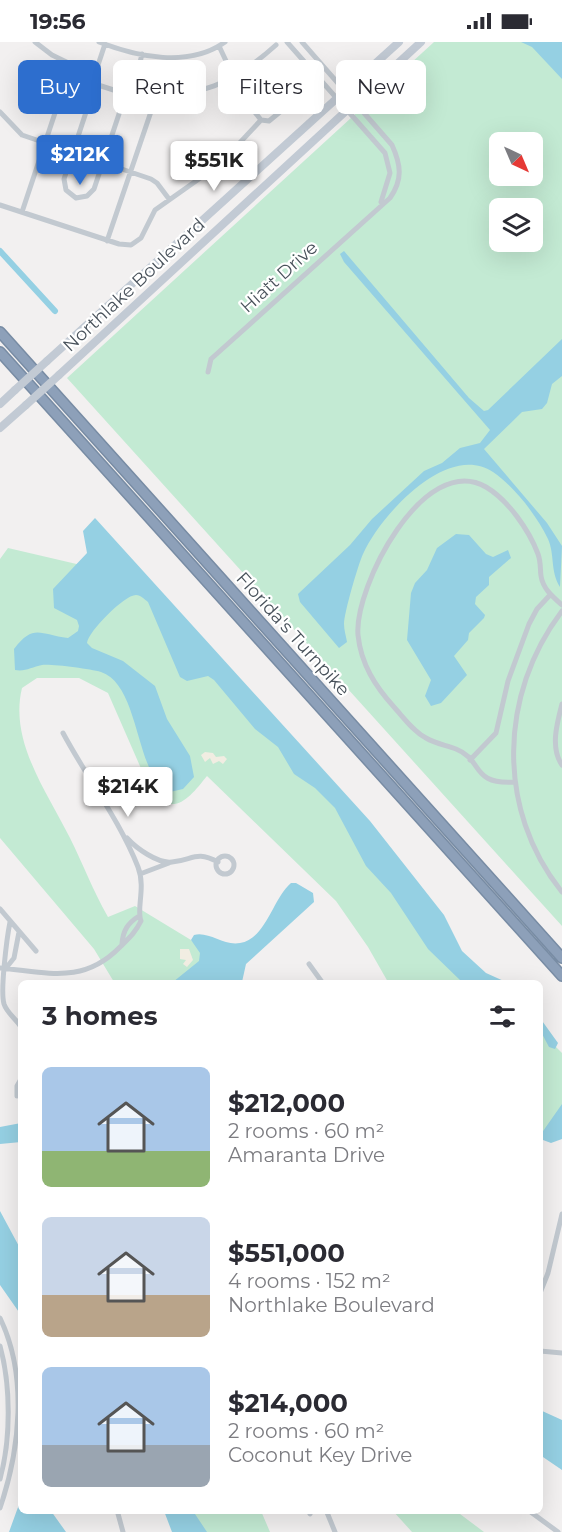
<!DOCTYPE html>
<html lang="en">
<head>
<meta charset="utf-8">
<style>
	:root { --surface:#fff; --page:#f7f7f7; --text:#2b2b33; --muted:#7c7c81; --accent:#2d6ece }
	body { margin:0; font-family:Montserrat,sans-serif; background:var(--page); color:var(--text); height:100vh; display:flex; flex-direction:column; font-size:22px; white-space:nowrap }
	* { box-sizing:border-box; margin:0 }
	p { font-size:20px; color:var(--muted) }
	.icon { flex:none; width:33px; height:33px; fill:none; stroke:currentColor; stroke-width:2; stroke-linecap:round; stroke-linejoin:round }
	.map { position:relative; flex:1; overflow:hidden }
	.panel { position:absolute; left:18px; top:938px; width:525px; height:534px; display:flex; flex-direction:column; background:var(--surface); border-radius:9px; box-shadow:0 6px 24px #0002 }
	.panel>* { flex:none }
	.top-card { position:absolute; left:18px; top:18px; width:526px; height:54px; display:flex; gap:12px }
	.needle { width:39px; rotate:136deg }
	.tools { position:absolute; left:489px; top:90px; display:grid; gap:12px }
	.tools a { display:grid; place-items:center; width:54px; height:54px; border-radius:9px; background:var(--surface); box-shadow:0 6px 24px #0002; font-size:30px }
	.price { position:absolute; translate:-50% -51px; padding:0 14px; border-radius:6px; background:#fff; color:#222; font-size:20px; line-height:39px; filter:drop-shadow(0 2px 3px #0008) }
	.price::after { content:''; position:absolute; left:50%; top:36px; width:18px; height:14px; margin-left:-9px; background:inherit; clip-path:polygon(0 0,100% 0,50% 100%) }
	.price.selected { background:var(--accent); color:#fff }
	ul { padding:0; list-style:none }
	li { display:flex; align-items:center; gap:18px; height:150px; padding:0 24px }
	li span { display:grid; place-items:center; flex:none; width:168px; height:120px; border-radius:9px; color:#555 }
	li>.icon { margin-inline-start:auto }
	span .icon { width:72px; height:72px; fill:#fffc; stroke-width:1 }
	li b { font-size:26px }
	h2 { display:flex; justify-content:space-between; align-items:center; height:72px; padding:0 24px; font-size:26px }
	.tag { padding:0 21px; border-radius:9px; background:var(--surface); box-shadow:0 6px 24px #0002; font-size:21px; line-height:54px }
	.tag.selected { background:var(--accent); color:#fff }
	.status { display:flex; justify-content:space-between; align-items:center; height:42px; padding:0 30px; background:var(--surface); direction:ltr }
	.status svg { height:16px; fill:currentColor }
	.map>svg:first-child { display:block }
	.green { fill:#c3ead3; fill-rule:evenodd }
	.sand { fill:#f1ede2 }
	.water { fill:#95d0e3 }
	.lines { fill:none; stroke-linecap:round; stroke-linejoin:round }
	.canal { stroke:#95d0e3; stroke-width:6 }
	.highway-casing { stroke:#788ca4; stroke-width:12 }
	.street { stroke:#c2c9d0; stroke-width:5 }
	.secondary { stroke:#c2cad4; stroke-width:8 }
	.highway { stroke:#8da0b9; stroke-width:9 }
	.secondary-bridge { stroke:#c2cad4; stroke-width:8 }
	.labels { text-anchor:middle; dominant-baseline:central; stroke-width:4.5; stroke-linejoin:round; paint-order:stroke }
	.street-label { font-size:18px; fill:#49525b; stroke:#fff }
</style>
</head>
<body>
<div class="status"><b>19:56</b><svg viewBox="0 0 49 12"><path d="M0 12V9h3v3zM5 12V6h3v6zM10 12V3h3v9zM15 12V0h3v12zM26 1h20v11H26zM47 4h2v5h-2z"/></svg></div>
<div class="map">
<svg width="562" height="1490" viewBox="0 0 562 1490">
	<rect width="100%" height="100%" fill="#f2f0f0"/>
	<!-- green -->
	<path class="green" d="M 434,0 L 562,0 L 562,884 L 67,336 ZM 500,100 L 532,100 L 532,134 L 500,134 ZM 500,166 L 532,166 L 532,200 L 500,200 Z
		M 8,506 L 128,534 L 360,792 L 464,940 L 388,940 L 368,905 L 336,859 L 207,734 C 190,755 173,778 150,747 L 108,651 L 79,636 L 37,636 L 22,646 C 9,699 47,750 70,796 C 83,822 93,849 108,875 L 135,864 L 191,898 L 206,913 L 180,940 L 114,940 L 94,907 L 0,796 L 0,517 Z
		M 540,989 L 562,1011 L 562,1065 L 540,1095 Z
		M 184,1469 L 261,1469 L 270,1490 L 191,1490 Z
		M 393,1469 L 456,1469 L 484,1490 L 412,1490 Z"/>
	<!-- sand -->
	<path class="sand" d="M 205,710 L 213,711 L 216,715 L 224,714 L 227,717 L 223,722 L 219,719 L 213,722 L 210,716 L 205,720 L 201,713 Z
		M 180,907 L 189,907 L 193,918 L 187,925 L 183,922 L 186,918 L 180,917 Z"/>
	<!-- water -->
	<path class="water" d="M 521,0 L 562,0 L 562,37 L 532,5 Z
		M 344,209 L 469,356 L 484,369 L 488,368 L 562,297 L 562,334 L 552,342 L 547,361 L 542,367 L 522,370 L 484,407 L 547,481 L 562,504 L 560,545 C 550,529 555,513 548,497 C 537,474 514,444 493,430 C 447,399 380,474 363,512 C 358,523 344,571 344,582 C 344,588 346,594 347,600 L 339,606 L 300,560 L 298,552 L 350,503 L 372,477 L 424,429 L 442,421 L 460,406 L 480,401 L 490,388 L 344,220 L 340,212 Z
		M 95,476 L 370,779 L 444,873 L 462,909 L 486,931 L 506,940 L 462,940 L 428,907 L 391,851 L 366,824 L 335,766 L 315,746 L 294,732 L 278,705 L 255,687 L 214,638 L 208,634 L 187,639 L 180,635 L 148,560 C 144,557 141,553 136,553 C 124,553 88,590 87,601 L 92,606 L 123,619 L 155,644 L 167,677 L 190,714 L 194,735 L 183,747 L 170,750 C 135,737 141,643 101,630 C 89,627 54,622 42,623 C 32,625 25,630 15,628 L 14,607 C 34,581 40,593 68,596 L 78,589 L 79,584 L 77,578 L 54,566 L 53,547 L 87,511 L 83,489 Z
		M 456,492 L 469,493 L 486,512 L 493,515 L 508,508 L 511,516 L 489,535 L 489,543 L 476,555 L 475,562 L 485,573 L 484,576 L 469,591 L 468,598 L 454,614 L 467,633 L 441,661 L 431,664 L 425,654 L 431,638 L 407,598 L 411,551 L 415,541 L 427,528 L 437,506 Z
		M 291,841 L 296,841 L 313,851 L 314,860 L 246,922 L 242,940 L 173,940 L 199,919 L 200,911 L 191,898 L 194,893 C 209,889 223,904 240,901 C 266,897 273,856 291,841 Z
		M 540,976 L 558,1001 L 555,1007 L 549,1005 L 540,988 Z
		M 562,1062 L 562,1097 L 551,1101 L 543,1098 L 541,1092 Z
		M 21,1081 L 21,1100 L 0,1102 L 0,1085 Z
		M 0,1169 L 21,1208 L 21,1273 L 0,1243 Z
		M 540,1368 L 562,1378 L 562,1428 L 540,1413 Z
		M 21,1457 L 21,1468 L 51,1469 L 66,1490 L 9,1490 Z
		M 164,1469 L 193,1469 L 207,1490 L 172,1490 Z"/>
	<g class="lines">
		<!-- canal -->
		<path class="canal" d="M 0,209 L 55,269"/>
		<defs>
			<path id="highway" d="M 0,290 L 562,916
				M 0,310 L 562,934"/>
		</defs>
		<!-- highway casing -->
		<use href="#highway" class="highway-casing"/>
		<!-- street -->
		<path class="street" d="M 35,0 L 52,13 L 85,29
			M 99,0 C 137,15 189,26 225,0
			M 287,0 L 385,111 L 390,131 L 381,160
			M 105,2 L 97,26 L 93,49 L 64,137 L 66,148 L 76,156 L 87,154 L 94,147 L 124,57 L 137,33 L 142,12
			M 219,4 L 243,55 L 261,78 L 269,79 L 286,65 L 287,58 L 255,22
			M 95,42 L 126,52
			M 141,45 C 196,62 236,39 276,3
			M 0,70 L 22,93 L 151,137 L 157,141 L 169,157
			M 0,163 L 119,202 L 131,203 L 141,196 L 155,168 L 220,122 L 261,78
			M 22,170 L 71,23
			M 107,199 L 158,49
			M 208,330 L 211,317 L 390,156 C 403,137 401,123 392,103 L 302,0
			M 562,569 C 499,652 496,768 562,850
			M 562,662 C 557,681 550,706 562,723
			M 470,718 L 496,691 L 508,639 L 529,582 L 537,567 L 550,553
			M 515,740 C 470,743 484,718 456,707 C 446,703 436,702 426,696 C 413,689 404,676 394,665 C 375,644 361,622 358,593 C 354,545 424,409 486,445 C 508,458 529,488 538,512 C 541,520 540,527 541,534 C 543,547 553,555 562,563
			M 127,796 C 136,806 158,822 172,820 C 193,818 196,808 218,820
			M216 823a9 9 0 1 1 18 0a9 9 0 1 1-18 0Z
			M 140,832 L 169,821
			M 0,867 L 36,909
			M 10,880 C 7,895 0,949 4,962 C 7,971 16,977 21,985
			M 122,902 C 123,888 128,881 139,874
			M 309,922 L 322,940
			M 0,926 C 47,930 83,943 120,905 C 129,896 135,891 141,879 C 136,867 146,846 138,825 C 119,777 87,736 63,691
			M 6,926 L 14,916 L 19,890
			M 17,1054 L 17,1044 L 21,1037
			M 540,1251 L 548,1231 L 562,1172
			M 0,1276 C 28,1334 20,1407 0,1466
			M 0,1304 C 11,1344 11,1397 0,1437
			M 540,1309 L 562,1311
			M 117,1468 L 123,1490
			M 308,1468 L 310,1472
			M 326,1468 L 335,1490
			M 528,1468 L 558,1490"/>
		<!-- secondary -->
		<path class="secondary" d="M 47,319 L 399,0
			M 59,333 L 421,0
			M 0,362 L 15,348
			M 0,386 L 26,363"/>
		<!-- highway -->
		<use href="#highway" class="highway"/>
		<!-- secondary-bridge -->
		<path class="secondary-bridge" d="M 15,348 L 47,319
			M 26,363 L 59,333"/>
	</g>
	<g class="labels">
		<!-- street labels -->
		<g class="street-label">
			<text transform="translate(279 235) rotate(-42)">Hiatt Drive</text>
			<text transform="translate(134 243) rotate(-43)">Northlake Boulevard</text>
			<text transform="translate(293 592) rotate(48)">Florida's Turnpike</text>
		</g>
	</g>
</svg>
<div class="tools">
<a><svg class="needle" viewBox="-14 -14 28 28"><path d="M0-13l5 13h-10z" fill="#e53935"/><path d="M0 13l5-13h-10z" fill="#7c7c81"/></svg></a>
<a><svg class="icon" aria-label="layers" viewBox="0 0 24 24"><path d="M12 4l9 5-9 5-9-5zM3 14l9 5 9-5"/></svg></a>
</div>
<b class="price selected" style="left:80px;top:144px">$212K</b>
<b class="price" style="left:214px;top:150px">$551K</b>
<b class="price" style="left:128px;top:776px">$214K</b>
<div class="top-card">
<a class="tag selected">Buy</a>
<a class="tag">Rent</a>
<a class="tag">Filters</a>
<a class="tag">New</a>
</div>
<section class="panel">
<h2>3 homes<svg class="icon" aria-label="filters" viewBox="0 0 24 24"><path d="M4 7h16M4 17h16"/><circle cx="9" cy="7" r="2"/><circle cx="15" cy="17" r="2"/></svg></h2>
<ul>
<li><span style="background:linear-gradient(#a9c7e8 70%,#8fb573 0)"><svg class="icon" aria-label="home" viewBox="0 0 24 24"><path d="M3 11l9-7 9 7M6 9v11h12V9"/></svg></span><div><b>$212,000</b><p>2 rooms · 60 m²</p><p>Amaranta Drive</p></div></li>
<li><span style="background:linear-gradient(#c9d6e8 65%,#b9a48a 0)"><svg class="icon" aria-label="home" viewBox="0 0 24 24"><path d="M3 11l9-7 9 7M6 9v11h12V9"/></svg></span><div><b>$551,000</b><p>4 rooms · 152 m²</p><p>Northlake Boulevard</p></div></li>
<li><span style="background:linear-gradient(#a9c7e8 65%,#9aa5b1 0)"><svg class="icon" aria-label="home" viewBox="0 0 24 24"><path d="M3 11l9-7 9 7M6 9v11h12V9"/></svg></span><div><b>$214,000</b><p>2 rooms · 60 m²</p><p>Coconut Key Drive</p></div></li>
</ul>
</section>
</div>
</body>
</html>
